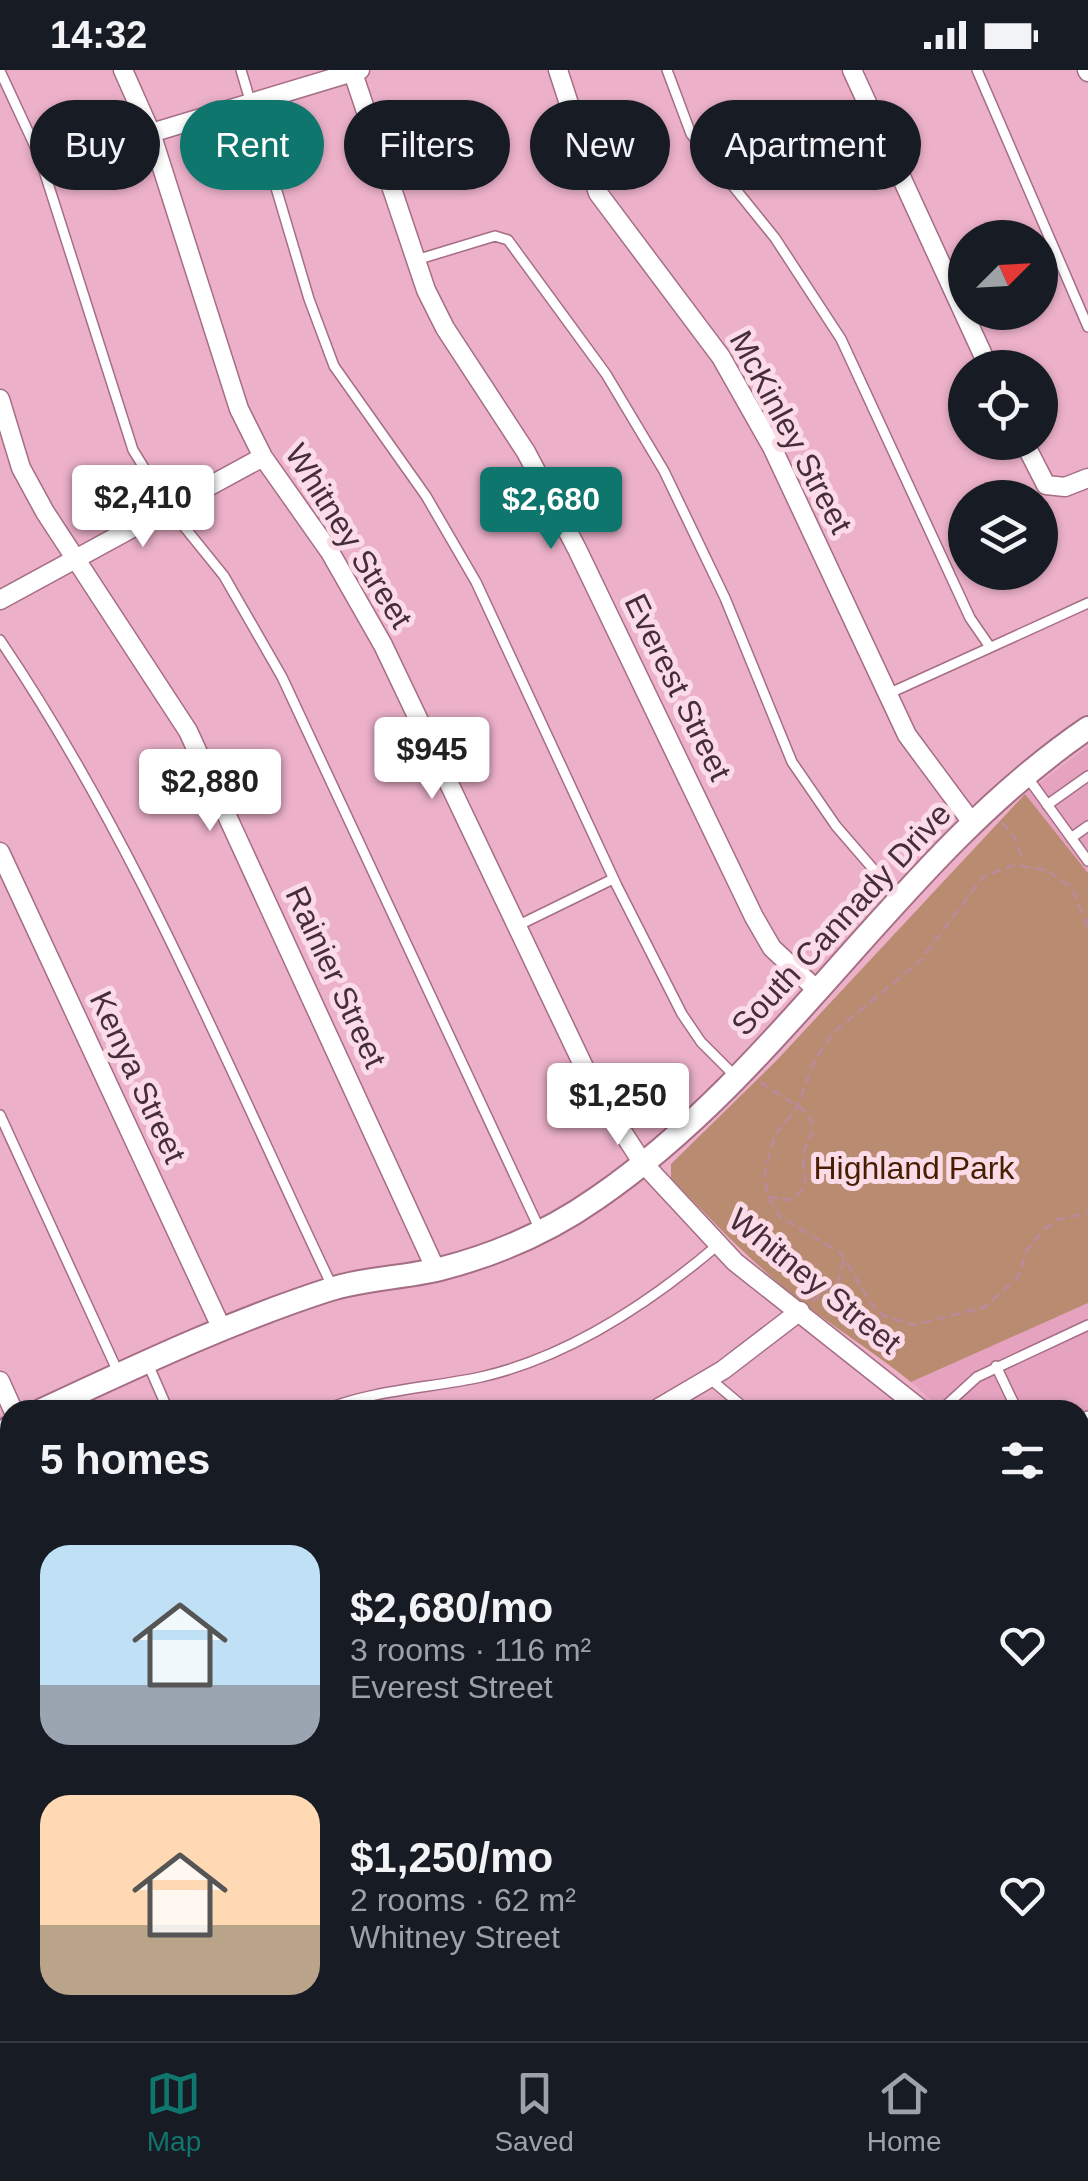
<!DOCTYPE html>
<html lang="en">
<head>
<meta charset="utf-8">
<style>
	:root { --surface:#171b24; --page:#20242c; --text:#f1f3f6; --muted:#9ea1a6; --line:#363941; --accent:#0f766e }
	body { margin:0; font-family:Arial,sans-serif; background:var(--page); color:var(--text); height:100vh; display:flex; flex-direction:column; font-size:38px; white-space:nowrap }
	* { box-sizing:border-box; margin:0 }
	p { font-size:32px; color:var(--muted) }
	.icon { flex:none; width:55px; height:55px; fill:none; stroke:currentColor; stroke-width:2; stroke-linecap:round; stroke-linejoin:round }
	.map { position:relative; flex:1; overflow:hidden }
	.details { position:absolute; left:0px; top:1330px; width:1090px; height:642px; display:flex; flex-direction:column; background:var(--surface); border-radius:30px 30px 0 0; box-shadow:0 2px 8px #0004 }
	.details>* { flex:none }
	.top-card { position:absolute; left:30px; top:30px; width:1030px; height:90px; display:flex; gap:20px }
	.needle { width:65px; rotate:66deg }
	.buttons { position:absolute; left:948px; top:150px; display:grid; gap:20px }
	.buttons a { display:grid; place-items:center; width:110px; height:110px; border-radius:50%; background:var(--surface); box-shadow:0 2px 8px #0004; font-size:50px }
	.price { position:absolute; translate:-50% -85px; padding:0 22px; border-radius:10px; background:#fff; color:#222; font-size:32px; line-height:65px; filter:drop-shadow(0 2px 5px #0008) }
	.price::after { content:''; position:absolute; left:50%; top:60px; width:30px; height:22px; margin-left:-15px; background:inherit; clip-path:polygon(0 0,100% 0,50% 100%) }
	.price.on { background:var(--accent); color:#fff }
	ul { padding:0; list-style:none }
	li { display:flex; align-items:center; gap:30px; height:250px; padding:0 40px }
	li span { display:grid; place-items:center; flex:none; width:280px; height:200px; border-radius:30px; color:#555 }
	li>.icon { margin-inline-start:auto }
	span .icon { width:120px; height:120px; fill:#fffc; stroke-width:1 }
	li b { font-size:42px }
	h2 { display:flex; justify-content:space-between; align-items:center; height:120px; padding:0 40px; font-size:42px }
	.tag { padding:0 35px; border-radius:45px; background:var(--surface); box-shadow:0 2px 8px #0004; font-size:35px; line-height:90px }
	.tag.on { background:var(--accent); color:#fff }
	.status { display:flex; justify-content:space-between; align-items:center; height:70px; padding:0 50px; background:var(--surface); direction:ltr }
	.status svg { height:28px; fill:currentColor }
	.menu { display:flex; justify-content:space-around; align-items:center; height:140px; border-top:2px solid var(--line); background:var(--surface); font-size:28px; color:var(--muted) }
	.menu a { display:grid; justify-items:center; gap:5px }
	.menu .on { color:var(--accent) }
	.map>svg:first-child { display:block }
	.built { fill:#e5a3bf }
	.green { fill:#b98b70 }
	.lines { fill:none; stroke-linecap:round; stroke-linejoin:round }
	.lane-casing { stroke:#a56e85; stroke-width:12 }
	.street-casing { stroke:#a56e85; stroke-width:21 }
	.secondary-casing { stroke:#a56e85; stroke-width:26 }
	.path { stroke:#ba8a9d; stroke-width:2.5; stroke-dasharray:10 5; stroke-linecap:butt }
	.lane { stroke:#fff; stroke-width:9 }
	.street { stroke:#fff; stroke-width:18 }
	.secondary { stroke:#fff; stroke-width:22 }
	.labels { text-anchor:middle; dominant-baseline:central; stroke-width:10; stroke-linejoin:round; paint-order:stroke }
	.street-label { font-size:32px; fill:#462e38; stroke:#fadbe7 }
	.park-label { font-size:32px; fill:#481e00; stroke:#fadbe7 }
</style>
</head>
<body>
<div class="status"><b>14:32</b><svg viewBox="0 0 49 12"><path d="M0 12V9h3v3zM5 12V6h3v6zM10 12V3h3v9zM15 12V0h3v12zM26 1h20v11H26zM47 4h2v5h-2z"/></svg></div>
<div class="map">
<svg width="1088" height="1971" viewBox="0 0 1088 1971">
	<rect width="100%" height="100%" fill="#ecb1c9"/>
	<!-- built -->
	<path class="built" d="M 1088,676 L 1088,803 L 1025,724 Z
		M 1088,1233 L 1088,1530 L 1080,1515 L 1080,1340 L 942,1340 L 911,1312 Z"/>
	<!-- green -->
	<path class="green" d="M 1025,724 L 1088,803 L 1088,1233 L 911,1312 C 873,1281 831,1256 793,1225 C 749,1190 710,1149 671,1108 L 671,1094 L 776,991 Z"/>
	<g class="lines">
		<defs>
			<path id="lane" d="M 241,0 L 309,229 L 334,296 L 426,426 L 476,512 L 617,816 L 682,944 L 701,972 L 734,1005
				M 667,0 L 691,64 L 775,168 L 841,269 L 970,548 L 990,577
				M 977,0 L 1088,257
				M 0,1 L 39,85 L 133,380 L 169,438 L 224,506 L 282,607 L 540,1160
				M 416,190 L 495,166 L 508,170 L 606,304 L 664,401 L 725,528 L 792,692 L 836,756 L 900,830
				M 0,570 C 135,769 229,1000 332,1216
				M 890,623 L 1088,533
				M 1028,708 L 1088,791
				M 1047,735 L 1088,706
				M 1071,768 L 1088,756
				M 517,856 L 613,809
				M 0,1045 L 118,1302
				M 148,1294 L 168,1340
				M 996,1296 L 1017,1340
				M 709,1308 L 747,1340
				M 324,1340 C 373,1320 429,1318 481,1307 C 569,1287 651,1232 719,1174
				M 941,1340 L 977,1307 L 1088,1255
				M 1080,1349 L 1088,1346
				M 0,1547 L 10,1531
				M 0,1819 L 10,1826
				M 1080,1885 L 1088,1880
				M 223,1962 L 235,1971 L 263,1962
				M 546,1962 L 550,1971
				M 1018,1962 L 1022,1971
				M 1037,1962 L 1040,1971
				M 853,1971 L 871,1962"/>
			<path id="street" d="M 123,0 L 151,63 L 239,339 L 263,387 L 330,482 L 383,575 L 594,1018 L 642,1092 L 735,1192 L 922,1340
				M 352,0 L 426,220 L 445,258 L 526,382 L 577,479 L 754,847 L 772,878 L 818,921
				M 558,0 L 598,123 L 721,287 L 772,377 L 907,665 L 973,754
				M 852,0 L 989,298
				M 1087,0 L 1088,2
				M 151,63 L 360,0
				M 0,329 L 21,398 L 45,442 L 188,661 L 436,1200
				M 1024,372 L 1046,415 L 1065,417 L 1088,408
				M 0,530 L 263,387
				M 0,782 L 221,1257
				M 0,1311 L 13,1340
				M 655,1340 L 723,1300 L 800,1241
				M 1080,1544 L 1088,1557
				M 1080,1600 L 1088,1595"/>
			<path id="secondary" d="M 42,1340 C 137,1296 229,1252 328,1220 C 364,1208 403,1208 440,1199 C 495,1185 550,1161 597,1128 C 785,999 900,786 1088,658
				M 0,1365 L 10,1357
				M 0,1680 L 10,1686
				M 394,1962 L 402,1971"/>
		</defs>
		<!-- lane casing -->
		<use href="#lane" class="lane-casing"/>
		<!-- street casing -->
		<use href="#street" class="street-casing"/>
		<!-- secondary casing -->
		<use href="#secondary" class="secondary-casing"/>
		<!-- path -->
		<path class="path" d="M 1002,752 L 1015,768 L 1024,792
			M 1088,857 L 1071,817 L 1046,800 L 1014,795 L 983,807 L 920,891 L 833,963 L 815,989 L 797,1038 L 775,1065 L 764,1105 L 768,1127 L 780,1147 L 841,1183 L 872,1235 L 884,1246 L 914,1255 L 985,1237 L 1018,1207 L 1027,1180 L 1044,1159 L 1057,1150 L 1088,1143
			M 760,1012 L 808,1043 C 820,1069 802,1070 803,1090 C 804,1109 811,1119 788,1130 L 769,1127
			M 812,1231 L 838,1211 L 844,1188"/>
		<!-- lane -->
		<use href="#lane" class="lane"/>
		<!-- street -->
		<use href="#street" class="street"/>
		<!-- secondary -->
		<use href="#secondary" class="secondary"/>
	</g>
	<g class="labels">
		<!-- street labels -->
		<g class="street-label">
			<text transform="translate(791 362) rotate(62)">McKinley Street</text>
			<text transform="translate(349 466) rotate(58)">Whitney Street</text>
			<text transform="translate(678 617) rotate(64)">Everest Street</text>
			<text transform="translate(841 849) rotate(-47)">South Cannady Drive</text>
			<text transform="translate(336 907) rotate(65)">Rainier Street</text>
			<text transform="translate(138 1007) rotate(65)">Kenya Street</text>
			<text transform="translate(815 1211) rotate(39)">Whitney Street</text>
		</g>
		<!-- park labels -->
		<g class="park-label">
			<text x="914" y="1098">Highland Park</text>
		</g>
	</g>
</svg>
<div class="buttons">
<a><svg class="needle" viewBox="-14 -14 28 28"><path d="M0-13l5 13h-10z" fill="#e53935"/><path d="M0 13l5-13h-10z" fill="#9ea1a6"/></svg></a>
<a><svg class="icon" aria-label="locate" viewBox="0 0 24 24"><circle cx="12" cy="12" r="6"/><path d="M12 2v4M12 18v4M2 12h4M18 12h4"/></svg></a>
<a><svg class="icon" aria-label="layers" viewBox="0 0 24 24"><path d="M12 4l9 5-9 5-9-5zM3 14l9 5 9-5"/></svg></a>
</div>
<b class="price" style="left:143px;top:480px">$2,410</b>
<b class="price on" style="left:551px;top:482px">$2,680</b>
<b class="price" style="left:432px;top:732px">$945</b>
<b class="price" style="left:210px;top:764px">$2,880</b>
<b class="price" style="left:618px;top:1078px">$1,250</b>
<div class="top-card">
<a class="tag">Buy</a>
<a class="tag on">Rent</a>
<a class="tag">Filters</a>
<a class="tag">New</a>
<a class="tag">Apartment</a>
</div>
<section class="details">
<h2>5 homes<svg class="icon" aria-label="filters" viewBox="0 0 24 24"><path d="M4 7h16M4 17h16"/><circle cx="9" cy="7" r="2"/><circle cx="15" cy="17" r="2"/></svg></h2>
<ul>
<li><span style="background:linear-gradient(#bfe0f5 70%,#9aa5b1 0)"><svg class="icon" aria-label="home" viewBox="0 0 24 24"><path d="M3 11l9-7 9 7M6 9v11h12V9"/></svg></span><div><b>$2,680/mo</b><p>3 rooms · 116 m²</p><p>Everest Street</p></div><svg class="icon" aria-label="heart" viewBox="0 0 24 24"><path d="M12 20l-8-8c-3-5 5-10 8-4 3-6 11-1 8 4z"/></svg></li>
<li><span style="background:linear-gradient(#ffd9b3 65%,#b9a48a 0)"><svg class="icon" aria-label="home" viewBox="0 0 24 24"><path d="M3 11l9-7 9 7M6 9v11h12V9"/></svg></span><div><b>$1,250/mo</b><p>2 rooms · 62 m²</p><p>Whitney Street</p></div><svg class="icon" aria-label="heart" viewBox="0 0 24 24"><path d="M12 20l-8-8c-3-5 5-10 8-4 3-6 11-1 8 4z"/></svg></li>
</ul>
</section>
</div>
<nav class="menu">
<a class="on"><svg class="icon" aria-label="map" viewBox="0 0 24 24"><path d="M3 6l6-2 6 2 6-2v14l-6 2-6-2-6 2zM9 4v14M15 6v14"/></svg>Map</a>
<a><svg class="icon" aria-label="saved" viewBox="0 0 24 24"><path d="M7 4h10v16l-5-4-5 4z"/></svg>Saved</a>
<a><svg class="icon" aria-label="home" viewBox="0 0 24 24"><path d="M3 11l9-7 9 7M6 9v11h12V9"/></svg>Home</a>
</nav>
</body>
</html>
